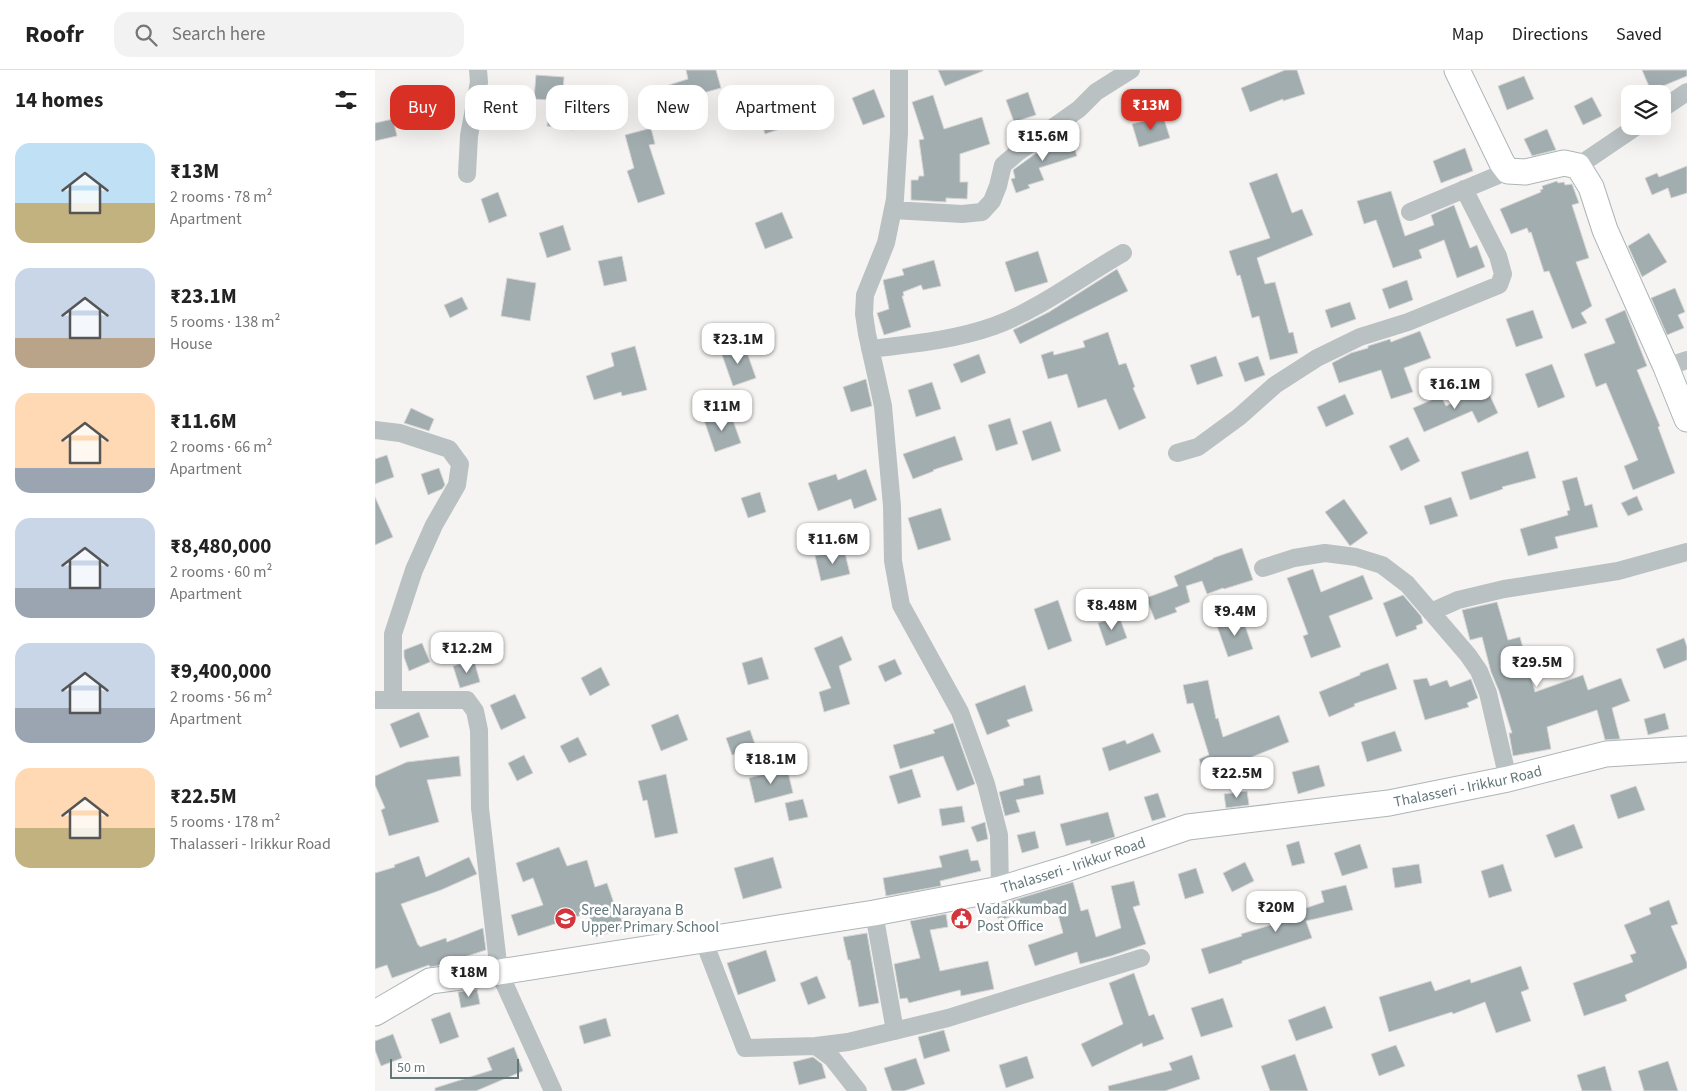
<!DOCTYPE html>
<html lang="en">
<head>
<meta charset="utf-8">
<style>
	:root { --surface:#fff; --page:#f2f2f2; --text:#222; --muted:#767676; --line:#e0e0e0; --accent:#d93025 }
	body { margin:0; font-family:"Source Sans 3",sans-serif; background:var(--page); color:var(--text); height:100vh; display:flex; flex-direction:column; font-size:19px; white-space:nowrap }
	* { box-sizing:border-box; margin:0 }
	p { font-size:16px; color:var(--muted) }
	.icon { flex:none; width:28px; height:28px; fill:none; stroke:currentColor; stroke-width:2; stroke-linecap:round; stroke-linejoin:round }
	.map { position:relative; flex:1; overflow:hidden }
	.drawer { display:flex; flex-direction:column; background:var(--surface); width:375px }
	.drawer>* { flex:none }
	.hud { position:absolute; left:15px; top:15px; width:475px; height:45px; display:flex; gap:10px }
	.controls { position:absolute; left:1246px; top:15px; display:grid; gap:10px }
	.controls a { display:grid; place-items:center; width:50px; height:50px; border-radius:10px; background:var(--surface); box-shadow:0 5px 20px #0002; font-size:25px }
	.scale { position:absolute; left:15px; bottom:12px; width:129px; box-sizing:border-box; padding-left:5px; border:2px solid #63777a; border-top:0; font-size:14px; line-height:18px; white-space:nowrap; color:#63777a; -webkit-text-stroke:4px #fff; paint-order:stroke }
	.price { position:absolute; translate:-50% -42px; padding:0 11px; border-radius:10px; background:#fff; color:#222; font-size:16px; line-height:32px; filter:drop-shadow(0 1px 2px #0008) }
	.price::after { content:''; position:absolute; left:50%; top:30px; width:15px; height:11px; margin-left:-8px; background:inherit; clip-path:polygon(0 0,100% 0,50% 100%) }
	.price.on { background:var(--accent); color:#fff }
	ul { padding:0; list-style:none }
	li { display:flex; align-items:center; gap:15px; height:125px; padding:0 15px }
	li span { display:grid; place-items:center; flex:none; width:140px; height:100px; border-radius:15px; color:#555 }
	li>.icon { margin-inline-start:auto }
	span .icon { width:60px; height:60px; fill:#fffc; stroke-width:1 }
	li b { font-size:21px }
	h2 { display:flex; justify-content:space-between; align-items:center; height:60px; padding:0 15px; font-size:21px }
	.chip { padding:0 18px; border-radius:15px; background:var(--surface); box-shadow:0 5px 20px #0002; font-size:18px; line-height:45px }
	.chip.on { background:var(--accent); color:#fff }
	header { display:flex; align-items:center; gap:30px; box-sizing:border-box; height:70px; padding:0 25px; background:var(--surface); border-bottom:1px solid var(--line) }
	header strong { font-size:24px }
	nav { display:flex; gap:28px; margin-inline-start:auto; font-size:18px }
	.search { width:350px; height:45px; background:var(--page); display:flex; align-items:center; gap:12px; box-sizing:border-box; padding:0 18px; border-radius:15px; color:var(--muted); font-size:19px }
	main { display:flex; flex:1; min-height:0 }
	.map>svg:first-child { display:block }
	.building { fill:#a2adaf; stroke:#d7d6d5 }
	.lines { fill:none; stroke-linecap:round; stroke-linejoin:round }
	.secondary-casing { stroke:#adb5b7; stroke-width:27 }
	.street { stroke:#bac1c2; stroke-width:18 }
	.secondary { stroke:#fff; stroke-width:25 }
	.labels { text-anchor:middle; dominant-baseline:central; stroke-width:5; stroke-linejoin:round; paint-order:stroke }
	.street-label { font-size:15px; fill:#63777a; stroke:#fff }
	.poi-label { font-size:15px; fill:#63777a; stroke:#fff; text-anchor:start }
</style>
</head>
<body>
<header>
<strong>Roofr</strong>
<div class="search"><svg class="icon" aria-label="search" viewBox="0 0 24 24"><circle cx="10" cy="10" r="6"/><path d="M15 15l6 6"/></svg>Search here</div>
<nav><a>Map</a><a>Directions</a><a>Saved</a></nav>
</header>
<main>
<section class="drawer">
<h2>14 homes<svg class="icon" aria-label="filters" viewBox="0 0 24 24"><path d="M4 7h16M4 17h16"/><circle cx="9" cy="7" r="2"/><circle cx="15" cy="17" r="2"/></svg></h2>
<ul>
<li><span style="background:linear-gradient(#bfe0f5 60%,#c2b280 0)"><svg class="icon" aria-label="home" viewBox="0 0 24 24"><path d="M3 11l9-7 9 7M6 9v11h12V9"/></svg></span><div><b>₹13M</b><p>2 rooms · 78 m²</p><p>Apartment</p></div></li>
<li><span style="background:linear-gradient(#c9d6e8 70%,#b9a48a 0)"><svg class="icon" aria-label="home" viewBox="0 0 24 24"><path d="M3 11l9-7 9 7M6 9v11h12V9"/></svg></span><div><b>₹23.1M</b><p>5 rooms · 138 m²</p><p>House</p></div></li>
<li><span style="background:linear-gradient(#ffd9b3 75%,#9aa5b1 0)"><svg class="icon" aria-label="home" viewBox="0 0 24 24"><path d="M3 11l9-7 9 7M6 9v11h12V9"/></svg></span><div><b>₹11.6M</b><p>2 rooms · 66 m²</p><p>Apartment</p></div></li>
<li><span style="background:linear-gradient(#c9d6e8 70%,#9aa5b1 0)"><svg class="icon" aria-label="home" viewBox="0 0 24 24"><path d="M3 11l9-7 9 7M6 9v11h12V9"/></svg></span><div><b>₹8,480,000</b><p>2 rooms · 60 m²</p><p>Apartment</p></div></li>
<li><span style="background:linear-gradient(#c9d6e8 65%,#9aa5b1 0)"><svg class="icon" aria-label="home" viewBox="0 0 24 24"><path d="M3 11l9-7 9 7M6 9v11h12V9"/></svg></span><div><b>₹9,400,000</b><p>2 rooms · 56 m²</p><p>Apartment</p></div></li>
<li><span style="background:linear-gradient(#ffd9b3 60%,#c2b280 0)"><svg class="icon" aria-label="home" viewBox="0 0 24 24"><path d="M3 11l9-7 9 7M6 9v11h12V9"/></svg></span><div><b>₹22.5M</b><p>5 rooms · 178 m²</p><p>Thalasseri - Irikkur Road</p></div></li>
</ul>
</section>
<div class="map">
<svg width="1312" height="1021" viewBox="0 0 1312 1021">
	<rect width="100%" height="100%" fill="#f5f4f2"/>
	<!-- building -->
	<path class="building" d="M 311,0 L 341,0 L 346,18 L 306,29 L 311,45 L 288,52 L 278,20 L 313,9 Z
		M 563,0 L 608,0 L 608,1 L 570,16 Z
		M 910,0 L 922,0 L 930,24 L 908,31 L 908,29 L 875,42 L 866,18 Z
		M 1267,0 L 1312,0 L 1312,6 L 1276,21 Z
		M 161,5 L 189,7 L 187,39 L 202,42 L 199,60 L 172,56 L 175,30 L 159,29 Z
		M 1149,6 L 1159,29 L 1132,40 L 1123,16 Z
		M 499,19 L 510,47 L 488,55 L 477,28 Z
		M 653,22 L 661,45 L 639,52 L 631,30 Z
		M 558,25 L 569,59 L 607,47 L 615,74 L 585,84 L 585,112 L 593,112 L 592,129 L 571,128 L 571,132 L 536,130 L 536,110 L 543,110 L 544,106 L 549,106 L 544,70 L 549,69 L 537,32 Z
		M 1217,27 L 1227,46 L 1208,55 L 1199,36 Z
		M 406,31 L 414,56 L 390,64 L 382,39 Z
		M 788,46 L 795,68 L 764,77 L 757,54 Z
		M 18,49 L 22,66 L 0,71 L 0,53 Z
		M 276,58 L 280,74 L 274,75 L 290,124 L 263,133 L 252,101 L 259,98 L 250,65 Z
		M 1172,59 L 1181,80 L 1157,86 L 1149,69 Z
		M 694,60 L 702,86 L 664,98 L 669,110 L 653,115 L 655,118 L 641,123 L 636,109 L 640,108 L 638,100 L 660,84 L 676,78 L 674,73 Z
		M 1090,78 L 1098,101 L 1066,113 L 1058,91 Z
		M 1312,96 L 1312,123 L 1296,128 L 1293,118 L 1277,125 L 1270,108 L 1282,103 L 1284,107 Z
		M 902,103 L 917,143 L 927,139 L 938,165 L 882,188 L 890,214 L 900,212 L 914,263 L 918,262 L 923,283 L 895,290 L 884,246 L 877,248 L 865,205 L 862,206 L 854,181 L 895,168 L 874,113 Z
		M 1182,111 L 1183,113 L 1189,112 L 1190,115 L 1197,114 L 1204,133 L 1197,135 L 1214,188 L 1201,192 L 1217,236 L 1206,243 L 1212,253 L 1197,259 L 1174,201 L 1169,202 L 1156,162 L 1154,163 L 1152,158 L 1136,164 L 1125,139 L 1166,122 L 1165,120 L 1168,119 L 1167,116 Z
		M 1016,121 L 1030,166 L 1059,155 L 1056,145 L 1079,135 L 1095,178 L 1102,175 L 1110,197 L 1082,208 L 1069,170 L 1044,180 L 1047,188 L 1018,198 L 1001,150 L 989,154 L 982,131 Z
		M 123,122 L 132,146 L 114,153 L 106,129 Z
		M 407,142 L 418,168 L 390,179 L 380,153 Z
		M 188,155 L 196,180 L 172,188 L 164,163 Z
		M 1274,163 L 1292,192 L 1267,207 L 1253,176 Z
		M 663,181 L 673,212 L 640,222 L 630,192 Z
		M 247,186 L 252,211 L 229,216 L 223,191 Z
		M 559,190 L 566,216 L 548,220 L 546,215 L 528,222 L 529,226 L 527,226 L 536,257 L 509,265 L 502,243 L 514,239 L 508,210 L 529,205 L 527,199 Z
		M 742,199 L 753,221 L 645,274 L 638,260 L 674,242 Z
		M 132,208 L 161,213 L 155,251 L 126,246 Z
		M 1032,210 L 1038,230 L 1014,239 L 1007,219 Z
		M 1300,218 L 1310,242 L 1303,245 L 1309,258 L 1292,265 L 1276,228 Z
		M 87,227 L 93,239 L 75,248 L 69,235 Z
		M 975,232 L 981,249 L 956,258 L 950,240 Z
		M 1158,240 L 1168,268 L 1141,277 L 1131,249 Z
		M 1250,240 L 1272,296 L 1262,300 L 1285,356 L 1283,357 L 1300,403 L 1258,420 L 1249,396 L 1263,390 L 1231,313 L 1221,317 L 1209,284 L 1240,273 L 1230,249 Z
		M 1045,261 L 1056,288 L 1029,298 L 1038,322 L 1016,329 L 1006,300 L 964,313 L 957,293 L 976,283 L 993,278 L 993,276 L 1015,269 L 1016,272 Z
		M 733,262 L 744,295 L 751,293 L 760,317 L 758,318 L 771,348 L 744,360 L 731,329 L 703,338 L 692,304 L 673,309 L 666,285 L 678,281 L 679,285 L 710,277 L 708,271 Z
		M 369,274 L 381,308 L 358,316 L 346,282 Z
		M 260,276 L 272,320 L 247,326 L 246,322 L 219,330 L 211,306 L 239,296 L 236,283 Z
		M 604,284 L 611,303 L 586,313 L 578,294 Z
		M 841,286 L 848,306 L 822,315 L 815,295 Z
		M 883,286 L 890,305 L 870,312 L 863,293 Z
		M 1177,294 L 1190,327 L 1163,338 L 1150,304 Z
		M 491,309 L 497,336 L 476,342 L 468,317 Z
		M 557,312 L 566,339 L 541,347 L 533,320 Z
		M 1111,317 L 1123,343 L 1103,353 L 1097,341 L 1049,362 L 1038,338 L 1066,326 L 1071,336 Z
		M 970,324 L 979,344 L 951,357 L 942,337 Z
		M 36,338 L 59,349 L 54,361 L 29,353 Z
		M 355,342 L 366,373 L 340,382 L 329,350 Z
		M 635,348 L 643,374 L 621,381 L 613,355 Z
		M 676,351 L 686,381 L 657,391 L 647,361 Z
		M 580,366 L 588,390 L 558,400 L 559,401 L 538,409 L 528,384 Z
		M 1033,367 L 1045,391 L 1026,401 L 1014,376 Z
		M 1153,381 L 1161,408 L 1127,417 L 1128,419 L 1095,430 L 1086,402 Z
		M 12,385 L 19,407 L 0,414 L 0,389 Z
		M 64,398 L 70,415 L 67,419 L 53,425 L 46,404 Z
		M 491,399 L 502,430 L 479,439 L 476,429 L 443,441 L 433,413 L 461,404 L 463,410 Z
		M 1202,407 L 1210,436 L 1217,434 L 1223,457 L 1180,467 L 1183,478 L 1153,486 L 1145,459 L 1193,445 L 1192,441 L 1195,440 L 1187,411 Z
		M 385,422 L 391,442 L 373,448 L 366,428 Z
		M 1262,426 L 1268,440 L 1253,446 L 1246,433 Z
		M 0,427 L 18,467 L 0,475 Z
		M 1076,427 L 1083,446 L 1055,455 L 1049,436 Z
		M 969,429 L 993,463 L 975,476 L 950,442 Z
		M 566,438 L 576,470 L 543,480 L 533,448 Z
		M 867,478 L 878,510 L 849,519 L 848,518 L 832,524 L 827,511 L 811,516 L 815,532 L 800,538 L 802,542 L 780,550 L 771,528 L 803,516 L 799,506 L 838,489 L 838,488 Z
		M 469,479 L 475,504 L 446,511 L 440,486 Z
		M 938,499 L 946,522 L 988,505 L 998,529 L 954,546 L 966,577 L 936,588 L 928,566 L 933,564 L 912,508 Z
		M 1028,525 L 1046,546 L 1048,553 L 1041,556 L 1042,559 L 1021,567 L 1008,533 Z
		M 683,530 L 697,571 L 673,580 L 659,539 Z
		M 1122,532 L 1133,570 L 1145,567 L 1160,622 L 1208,605 L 1213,620 L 1246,608 L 1255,631 L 1237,638 L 1245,669 L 1230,670 L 1222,640 L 1172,657 L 1176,679 L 1138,686 L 1134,663 L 1137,663 L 1124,621 L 1116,602 L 1107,567 L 1095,570 L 1087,540 Z
		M 744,546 L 752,568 L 731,576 L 723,553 Z
		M 867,547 L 878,579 L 853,587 L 842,556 Z
		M 467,566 L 477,590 L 464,596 L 475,634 L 449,642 L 444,622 L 456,618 L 439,578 Z
		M 1309,568 L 1312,577 L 1312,590 L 1289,599 L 1281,579 Z
		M 47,573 L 55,592 L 34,601 L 29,587 L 29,580 Z
		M 387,587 L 394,609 L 373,615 L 367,593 Z
		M 520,589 L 527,604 L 510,612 L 503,596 Z
		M 99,590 L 105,612 L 85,618 L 78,596 Z
		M 1013,593 L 1022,619 L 979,634 L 980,636 L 954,647 L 944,622 L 985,605 L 985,603 Z
		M 226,597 L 235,615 L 215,626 L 206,608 Z
		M 1052,608 L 1055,616 L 1072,610 L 1075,617 L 1096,609 L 1103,628 L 1092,633 L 1094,637 L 1050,650 L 1038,610 Z
		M 833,610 L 841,649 L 843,648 L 848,667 L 904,645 L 914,672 L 867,691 L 868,696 L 830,709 L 824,689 L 834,685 L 818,633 L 812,634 L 808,615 Z
		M 650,615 L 658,641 L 632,650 L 635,656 L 612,665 L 600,634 Z
		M 140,624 L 151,648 L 126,660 L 115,635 Z
		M 44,642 L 54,667 L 25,678 L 15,654 Z
		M 1290,643 L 1294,659 L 1273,665 L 1269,649 Z
		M 303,644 L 313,670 L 286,681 L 276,655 Z
		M 578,653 L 600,714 L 582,721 L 568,686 L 525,699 L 518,675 L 560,663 L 558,660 Z
		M 375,660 L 381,677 L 357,685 L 351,668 Z
		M 1020,661 L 1027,681 L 992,692 L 986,672 Z
		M 778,663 L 786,682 L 734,701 L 727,678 L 750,670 L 752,674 Z
		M 203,667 L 212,685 L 194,693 L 185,676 Z
		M 149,685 L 158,703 L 142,711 L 133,693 Z
		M 84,686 L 86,706 L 52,710 L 64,752 L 14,766 L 6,740 L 10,738 L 0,715 L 0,706 L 32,692 Z
		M 944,695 L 950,716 L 923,724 L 917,702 Z
		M 412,698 L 418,723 L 380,733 L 374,708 Z
		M 537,699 L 546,727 L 523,734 L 514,706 Z
		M 291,704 L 303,763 L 280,768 L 272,730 L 268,731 L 263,711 Z
		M 665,705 L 669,724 L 641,730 L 645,742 L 630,746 L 624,722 L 649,715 L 648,709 Z
		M 1261,716 L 1270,740 L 1243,749 L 1235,725 Z
		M 872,721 L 874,735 L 851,738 L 849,724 Z
		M 783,723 L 791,747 L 777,751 L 769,727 Z
		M 428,729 L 433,747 L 414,751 L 410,733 Z
		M 587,736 L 590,752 L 567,756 L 564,739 Z
		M 733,742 L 740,767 L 716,774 L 715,770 L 691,776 L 685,754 Z
		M 610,752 L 613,769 L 602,772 L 596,757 Z
		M 1199,754 L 1208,778 L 1180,788 L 1171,765 Z
		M 660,761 L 664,778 L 647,783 L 642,765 Z
		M 924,771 L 930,793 L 917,796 L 911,775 Z
		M 985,774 L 993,798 L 967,806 L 959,783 Z
		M 184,777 L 192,796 L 212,790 L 220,817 L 232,813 L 242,842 L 244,842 L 249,858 L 221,867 L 213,843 L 143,866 L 136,845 L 168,835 L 158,808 L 148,812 L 141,793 Z
		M 593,779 L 596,791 L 603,790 L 606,801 L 565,811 L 566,816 L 511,826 L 508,808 L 567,797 L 564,786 Z
		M 44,786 L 51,807 L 94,787 L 102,804 L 66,820 L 26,834 L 43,875 L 44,875 L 45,877 L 71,868 L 72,872 L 108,858 L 111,880 L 61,896 L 55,897 L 54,895 L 17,908 L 12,895 L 0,899 L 0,803 L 20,797 L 19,795 Z
		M 398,787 L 407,818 L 368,829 L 359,798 Z
		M 870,792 L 879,811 L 857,822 L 848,803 Z
		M 1044,794 L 1047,813 L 1020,818 L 1017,798 Z
		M 1128,794 L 1137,821 L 1114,828 L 1106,801 Z
		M 821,798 L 829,823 L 810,829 L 803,804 Z
		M 759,811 L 765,835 L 758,837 L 771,874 L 736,886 L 705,894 L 702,882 L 660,896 L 653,875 L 688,863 L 680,833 L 641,843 L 642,844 L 624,851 L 619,836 L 698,812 L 706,841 L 713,839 L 721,867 L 746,858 L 736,816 Z
		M 971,815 L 978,840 L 931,851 L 937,868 L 867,891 L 867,893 L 834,904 L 826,879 L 867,866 L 866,864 L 896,855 L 895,850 L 949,832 L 946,821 Z
		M 1294,830 L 1303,854 L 1296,856 L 1312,893 L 1312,898 L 1250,925 L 1252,931 L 1209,946 L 1198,913 L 1258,892 L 1255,885 L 1261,883 L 1249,855 L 1276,844 L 1274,838 Z
		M 571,844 L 573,857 L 555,860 L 565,901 L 613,891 L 619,919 L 586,926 L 585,920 L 534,933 L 532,928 L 525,929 L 519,894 L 545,888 L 535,851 Z
		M 492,863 L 504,933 L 484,937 L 475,890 L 473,890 L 468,867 Z
		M 391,880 L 401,911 L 363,925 L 352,893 Z
		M 1146,896 L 1154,919 L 1146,922 L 1156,951 L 1121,963 L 1110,932 L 1078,944 L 1077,942 L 1014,962 L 1004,927 L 1056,911 L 1060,921 L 1095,909 L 1096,913 Z
		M 759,903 L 774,946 L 779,944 L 789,969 L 768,977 L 767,973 L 717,997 L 706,974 L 748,954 L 734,913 Z
		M 442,906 L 451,928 L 433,935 L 425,913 Z
		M 102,919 L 105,934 L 86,938 L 83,922 Z
		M 848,928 L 858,957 L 826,967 L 816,938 Z
		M 950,936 L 958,958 L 921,971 L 913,950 Z
		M 75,942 L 84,967 L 65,974 L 56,949 Z
		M 231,948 L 236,966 L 209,974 L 204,956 Z
		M 569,960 L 575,981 L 549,989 L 543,967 Z
		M 18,964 L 27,988 L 6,996 L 0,980 L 0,971 Z
		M 1021,975 L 1030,996 L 1004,1006 L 996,984 Z
		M 139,977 L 148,1001 L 101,1021 L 60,1021 L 60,1018 L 117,1000 L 112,988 Z
		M 920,984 L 933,1021 L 895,1021 L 886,996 Z
		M 817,985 L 825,1009 L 790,1021 L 734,1021 L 733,1016 L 797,1000 L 794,993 Z
		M 652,986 L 659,1008 L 631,1018 L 624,995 Z
		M 438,987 L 447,994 L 451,1008 L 424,1015 L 418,992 Z
		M 541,988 L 550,1014 L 529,1021 L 517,1021 L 509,998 Z
		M 1293,991 L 1303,1021 L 1269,1021 L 1263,1001 Z
		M 1230,996 L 1237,1021 L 1207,1021 L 1202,1005 Z"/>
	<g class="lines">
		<defs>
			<g id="secondary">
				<path d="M 1082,0 L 1127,93 L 1133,101 L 1150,102 L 1189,93 L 1203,96 L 1216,117 L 1230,160 L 1291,297 L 1312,349"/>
				<path id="s1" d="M 0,943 L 55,911 L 124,902 L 499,843 L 625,819 L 691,799 L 813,757 L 1014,733 L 1133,709 L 1231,684 L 1312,679"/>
			</g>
		</defs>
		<!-- secondary casing -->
		<use href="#secondary" class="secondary-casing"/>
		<!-- street -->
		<path class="street" d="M 524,0 L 524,63 L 520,129 L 511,173 L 490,225 L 489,244 L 492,264 L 508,336 L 517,436 L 518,491 L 526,535 L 585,642 L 611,714 L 624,765 L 625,819
			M 1288,38 L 1312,22
			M 1203,96 L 1262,56
			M 92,104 L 94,66 L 104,12 L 103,0
			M 518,140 L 587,144 L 607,142 L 617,131 L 623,116 L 628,95 L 642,83 L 704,39 L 721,22 L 756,0
			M 1035,142 L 1133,101
			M 495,279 C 537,274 580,270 619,256 C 665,239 706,207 748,183
			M 1291,297 L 1312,290
			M 0,360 L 25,363 L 74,379 L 85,394 L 82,415 L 59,455 L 39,500 L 18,564 L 18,630 L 92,630 L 100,641 L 104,660 L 105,738 L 124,902 L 178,1021
			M 802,383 L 823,377 L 864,347 L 900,315 L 942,288 L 985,267 L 1033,252 L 1124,215 L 1128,204 L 1123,186 L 1089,119
			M 888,498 L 919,488 L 950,483 L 981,487 L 1007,495 L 1032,514 L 1093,585 L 1104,601 L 1113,623 L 1133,709
			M 1056,542 L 1083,530 L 1129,519 L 1243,501 L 1312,482
			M 0,630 L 18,630
			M 499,843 L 520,961
			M 328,869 L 370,978 L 441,976 L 457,988 L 483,1021
			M 441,976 L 473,972 L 573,948 L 766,888"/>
		<!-- secondary -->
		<use href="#secondary" class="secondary"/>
	</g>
	<!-- icons -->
	<defs>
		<symbol id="civic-disc" viewBox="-11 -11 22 22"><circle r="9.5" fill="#d3353c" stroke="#fff"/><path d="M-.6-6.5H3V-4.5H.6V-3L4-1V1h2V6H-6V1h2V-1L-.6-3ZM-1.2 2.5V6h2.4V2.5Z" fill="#fff"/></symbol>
		<symbol id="school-disc" viewBox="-11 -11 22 22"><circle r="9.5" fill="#d3353c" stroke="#fff"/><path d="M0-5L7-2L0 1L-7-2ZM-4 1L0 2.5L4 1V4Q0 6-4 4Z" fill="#fff"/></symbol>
	</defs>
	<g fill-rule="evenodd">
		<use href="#civic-disc" x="574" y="836" width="25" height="25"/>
		<use href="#school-disc" x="178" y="836" width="25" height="25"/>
	</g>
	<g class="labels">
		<!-- street labels -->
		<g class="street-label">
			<text stroke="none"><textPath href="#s1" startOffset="1122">Thalasseri - Irikkur Road</textPath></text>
			<text stroke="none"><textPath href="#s1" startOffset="718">Thalasseri - Irikkur Road</textPath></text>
		</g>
		<!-- poi labels -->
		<g class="poi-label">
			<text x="602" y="839">Vadakkumbad<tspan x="602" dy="17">Post Office</tspan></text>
			<text x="206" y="840">Sree Narayana B<tspan x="206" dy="17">Upper Primary School</tspan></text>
		</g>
	</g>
</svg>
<div class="controls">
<a><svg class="icon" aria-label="layers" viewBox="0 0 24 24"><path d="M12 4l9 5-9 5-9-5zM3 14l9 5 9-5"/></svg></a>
</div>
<div class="scale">50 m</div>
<b class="price on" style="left:776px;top:61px">₹13M</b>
<b class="price" style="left:668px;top:92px">₹15.6M</b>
<b class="price" style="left:363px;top:295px">₹23.1M</b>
<b class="price" style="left:1080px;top:340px">₹16.1M</b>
<b class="price" style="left:347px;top:362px">₹11M</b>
<b class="price" style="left:458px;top:495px">₹11.6M</b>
<b class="price" style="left:737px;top:561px">₹8.48M</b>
<b class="price" style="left:860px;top:567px">₹9.4M</b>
<b class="price" style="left:92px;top:604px">₹12.2M</b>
<b class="price" style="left:1162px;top:618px">₹29.5M</b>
<b class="price" style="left:396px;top:715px">₹18.1M</b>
<b class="price" style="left:862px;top:729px">₹22.5M</b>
<b class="price" style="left:901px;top:863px">₹20M</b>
<b class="price" style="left:94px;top:928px">₹18M</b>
<div class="hud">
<a class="chip on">Buy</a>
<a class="chip">Rent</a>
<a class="chip">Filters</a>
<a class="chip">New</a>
<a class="chip">Apartment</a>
</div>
</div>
</main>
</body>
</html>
